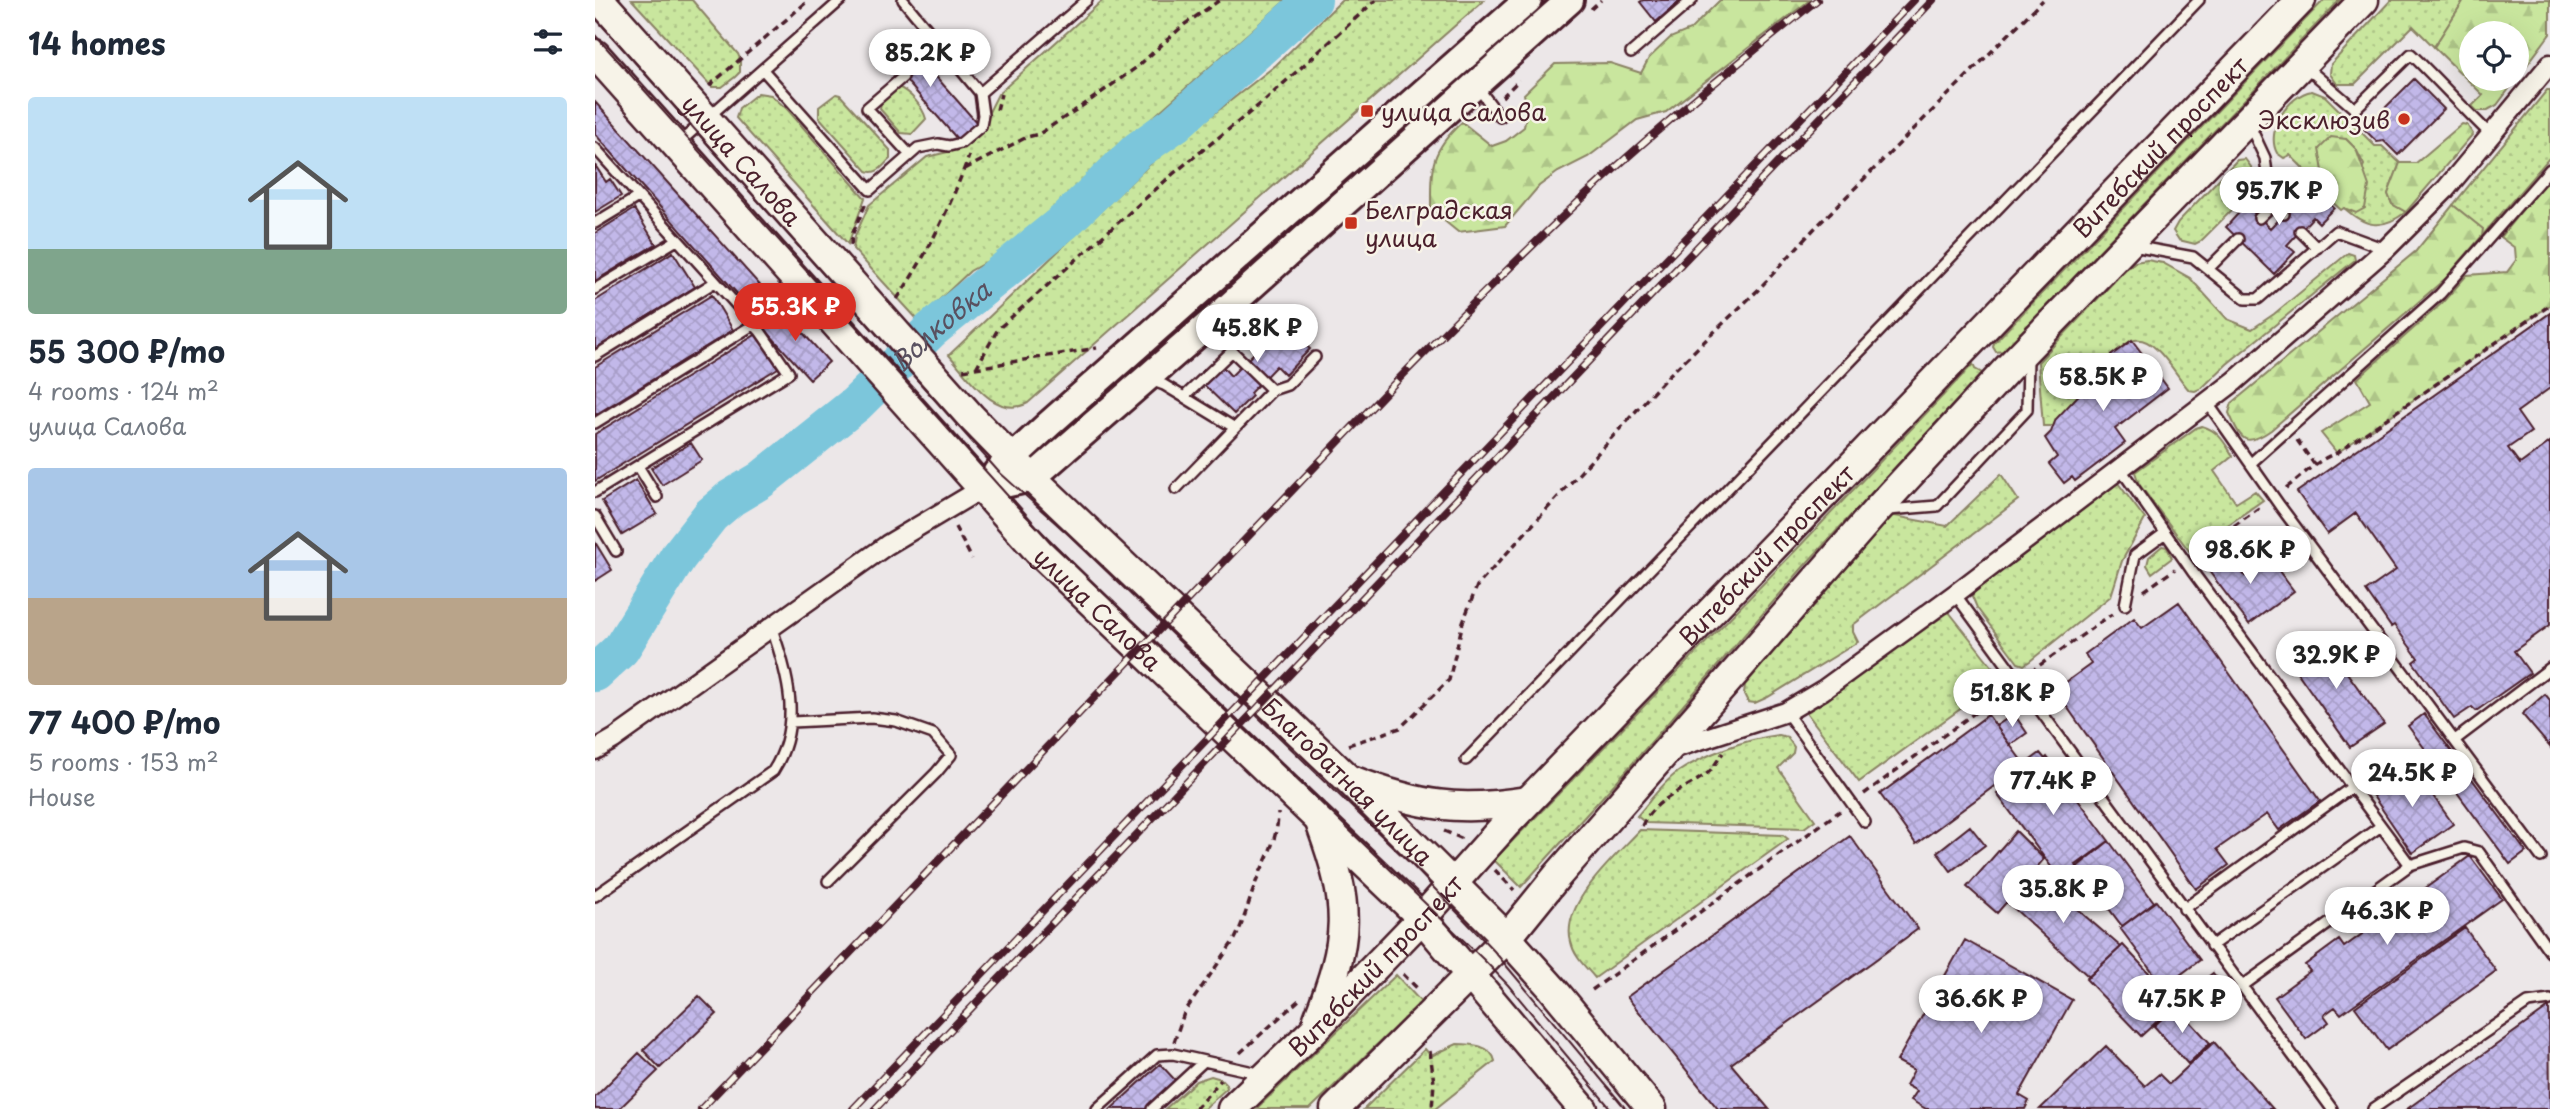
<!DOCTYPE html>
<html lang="en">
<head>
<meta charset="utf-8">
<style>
	:root { --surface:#fff; --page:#f2f2f3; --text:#1f2937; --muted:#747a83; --accent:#d93025 }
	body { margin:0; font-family:"Playpen Sans",sans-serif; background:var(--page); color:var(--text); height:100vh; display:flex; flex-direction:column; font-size:26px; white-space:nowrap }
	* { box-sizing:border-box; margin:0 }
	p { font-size:23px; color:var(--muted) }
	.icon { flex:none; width:38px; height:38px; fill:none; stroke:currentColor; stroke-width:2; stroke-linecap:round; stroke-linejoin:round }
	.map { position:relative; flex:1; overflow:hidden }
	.drawer { display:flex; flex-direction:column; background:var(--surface); width:595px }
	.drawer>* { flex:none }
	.controls { position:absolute; left:1864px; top:21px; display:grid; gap:14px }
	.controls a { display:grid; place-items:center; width:70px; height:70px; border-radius:50%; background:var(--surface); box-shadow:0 7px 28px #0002; font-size:35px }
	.price { position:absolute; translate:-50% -60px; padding:0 16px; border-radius:24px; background:#fff; color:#222; font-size:23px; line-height:46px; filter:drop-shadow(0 2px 4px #0008) }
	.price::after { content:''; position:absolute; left:50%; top:42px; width:21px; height:16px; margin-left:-10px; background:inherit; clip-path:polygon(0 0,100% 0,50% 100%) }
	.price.on { background:var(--accent); color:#fff }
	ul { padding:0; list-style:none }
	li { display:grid; align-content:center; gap:14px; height:371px; padding:0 28px }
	li span { display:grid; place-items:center; height:217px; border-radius:7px; color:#555 }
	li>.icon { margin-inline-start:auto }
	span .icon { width:126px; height:126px; fill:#fffc; stroke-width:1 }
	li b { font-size:30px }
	h2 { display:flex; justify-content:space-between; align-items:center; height:84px; padding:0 28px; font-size:30px }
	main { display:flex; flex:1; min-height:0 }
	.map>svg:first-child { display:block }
	.grass { fill:url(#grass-dots); stroke:#8a8264; stroke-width:2 }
	.forest { fill:url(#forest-firs); stroke:#8a8264; stroke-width:2; fill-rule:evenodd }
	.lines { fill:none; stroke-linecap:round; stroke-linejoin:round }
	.river { stroke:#7bc6db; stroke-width:38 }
	.building { fill:url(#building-cross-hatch); stroke:#4a1f2b; stroke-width:2 }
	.lane-casing { stroke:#4a1f2b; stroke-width:14 }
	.street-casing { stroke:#4a1f2b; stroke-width:23 }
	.secondary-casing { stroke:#4a1f2b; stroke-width:32 }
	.primary-casing { stroke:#4a1f2b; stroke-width:33 }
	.path { stroke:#4a1f2b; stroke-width:3.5; stroke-dasharray:7 5; stroke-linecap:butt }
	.lane { stroke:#f7f3e8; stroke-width:9 }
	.street { stroke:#f7f3e8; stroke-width:18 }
	.secondary { stroke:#f7f3e8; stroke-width:26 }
	.primary { stroke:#f7f3e8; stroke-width:28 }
	.tram { stroke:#4a1f2b; stroke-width:2 }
	.rail-casing { stroke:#4a1f2b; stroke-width:8 }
	.rail { stroke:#f7f3e8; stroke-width:5; stroke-dasharray:16; stroke-linecap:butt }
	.poi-dot { fill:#c8321e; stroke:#f7f3e8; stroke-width:2.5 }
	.labels { text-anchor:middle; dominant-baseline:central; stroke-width:5; stroke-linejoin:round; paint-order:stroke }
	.poi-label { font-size:24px; fill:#4a1f2b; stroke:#f7f3e8; text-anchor:start }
	.street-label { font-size:24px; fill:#4a1f2b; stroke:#f7f3e8 }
	.water-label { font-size:26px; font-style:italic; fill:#595160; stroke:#f7f3e8 }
</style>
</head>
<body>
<main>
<section class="drawer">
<h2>14 homes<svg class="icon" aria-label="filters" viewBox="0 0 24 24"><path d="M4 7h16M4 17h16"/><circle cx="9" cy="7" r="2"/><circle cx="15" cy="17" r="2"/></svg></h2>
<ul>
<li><span style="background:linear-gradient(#bfe0f5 70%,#7fa58c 0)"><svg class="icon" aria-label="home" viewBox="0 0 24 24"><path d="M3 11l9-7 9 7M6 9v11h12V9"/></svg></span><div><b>55 300 ₽/mo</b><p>4 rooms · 124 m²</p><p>улица Салова</p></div></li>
<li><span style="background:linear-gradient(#a9c7e8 60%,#b9a48a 0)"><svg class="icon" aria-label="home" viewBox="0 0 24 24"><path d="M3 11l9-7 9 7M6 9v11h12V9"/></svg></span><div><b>77 400 ₽/mo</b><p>5 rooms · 153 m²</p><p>House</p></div></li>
</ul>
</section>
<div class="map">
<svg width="1955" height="1109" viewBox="0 0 1955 1109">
	<defs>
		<pattern id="grass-dots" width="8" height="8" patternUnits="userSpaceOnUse" patternTransform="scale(1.75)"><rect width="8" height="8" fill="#c9e69e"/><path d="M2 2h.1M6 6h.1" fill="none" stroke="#aec588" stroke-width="1.8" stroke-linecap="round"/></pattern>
		<pattern id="forest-firs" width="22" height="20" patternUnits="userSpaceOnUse" patternTransform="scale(1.75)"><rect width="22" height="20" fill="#c9e69e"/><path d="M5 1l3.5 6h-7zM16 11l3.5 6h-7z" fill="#aec588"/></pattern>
		<pattern id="building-cross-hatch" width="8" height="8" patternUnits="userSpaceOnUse" patternTransform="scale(1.75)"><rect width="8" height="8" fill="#c2b8e9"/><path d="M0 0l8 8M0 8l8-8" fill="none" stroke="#a89ec8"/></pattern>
	</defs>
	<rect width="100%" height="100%" fill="#ece7e8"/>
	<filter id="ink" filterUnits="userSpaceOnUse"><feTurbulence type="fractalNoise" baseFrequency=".0143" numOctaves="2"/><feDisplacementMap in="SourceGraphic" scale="14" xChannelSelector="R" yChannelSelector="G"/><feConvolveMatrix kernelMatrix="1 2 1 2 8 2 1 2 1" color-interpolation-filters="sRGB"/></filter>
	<g filter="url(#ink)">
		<!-- grass -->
		<path class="grass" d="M 37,0 L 97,0 L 143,54 L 145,59 L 145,72 L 140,77 L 127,87 L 117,87 Z
			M 508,0 L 691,0 L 512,158 L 479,194 L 411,251 L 375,271 L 323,320 L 258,249 L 260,236 L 274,205 L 332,157 L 365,149 L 390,129 L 393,114 L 403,94 Z
			M 747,0 L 889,0 L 433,403 C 400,420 374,377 354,355 L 556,163 L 681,65 Z
			M 1729,0 L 1745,0 L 1408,351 L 1401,352 L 1398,347 L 1399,343 Z
			M 1796,0 L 1869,0 L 1839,47 L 1818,26 L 1760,84 L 1742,84 L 1735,74 L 1736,64 Z
			M 303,87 C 315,92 328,107 331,119 L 317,134 L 306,133 L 285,109 L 287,98 Z
			M 1952,90 L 1955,90 L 1955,157 L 1887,236 L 1887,229 L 1858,205 Z
			M 1717,91 L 1730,96 L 1780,146 L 1787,146 L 1805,163 L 1793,194 L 1797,204 L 1811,212 C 1786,231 1770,227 1748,207 L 1769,165 L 1761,149 L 1751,139 L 1725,149 L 1733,198 L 1708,173 L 1710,170 L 1695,155 L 1689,158 L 1682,153 C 1670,131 1693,95 1717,91 Z
			M 163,93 L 176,95 L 192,109 L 270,198 L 253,244 L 141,118 L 144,108 Z
			M 241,94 L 245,95 L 295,150 L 295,159 C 288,165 283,175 272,171 L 224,117 L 224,107 Z
			M 1650,159 L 1656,167 L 1659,188 L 1606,241 L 1600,244 L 1584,240 L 1578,231 L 1583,222 L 1642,160 Z
			M 1753,253 L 1759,255 L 1760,260 L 1632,364 L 1607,388 L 1600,391 L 1594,390 C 1581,376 1559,332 1537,341 C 1528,344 1518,355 1510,361 L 1512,365 L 1458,426 L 1448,426 L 1443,362 L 1530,270 L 1540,262 L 1552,260 L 1568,263 L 1595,278 L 1632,319 L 1657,329 L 1679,314 Z
			M 1378,364 L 1380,369 L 1387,373 L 1211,564 L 1031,771 L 926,887 L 899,860 L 1200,551 Z
			M 1607,426 C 1624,431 1629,442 1638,456 L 1619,471 L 1641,503 L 1660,491 L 1668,500 L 1595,552 L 1544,484 L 1540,472 L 1601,428 Z
			M 1406,474 L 1423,500 L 1258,625 L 1258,632 L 1263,642 L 1173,697 L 1160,703 L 1153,702 L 1149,694 L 1150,685 L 1295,515 L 1352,526 Z
			M 1523,483 L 1550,519 L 1527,561 L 1516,596 L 1435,661 L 1429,665 L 1423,663 L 1382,608 L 1377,596 L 1381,590 Z
			M 1567,546 L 1572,547 L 1577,558 L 1557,573 L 1552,565 L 1554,557 Z
			M 1354,612 L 1407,679 L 1264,782 L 1211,712 Z
			M 1184,735 L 1192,737 L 1199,747 L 1198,753 L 1183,768 L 1220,820 L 1209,828 L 1051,823 L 1042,816 C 1055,801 1067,783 1083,772 C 1110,754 1151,739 1184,735 Z
			M 1045,830 L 1188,835 L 1193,839 L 1000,978 C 991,967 979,957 976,942 C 965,904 1021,856 1045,830 Z
			M 801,975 L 826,1002 L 715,1109 L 661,1109 Z
			M 862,1044 C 877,1044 896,1045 900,1061 L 840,1109 L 769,1109 L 830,1049 L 836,1056 Z
			M 616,1076 L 626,1079 L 631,1084 L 632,1088 L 609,1109 L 570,1109 L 601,1081 Z"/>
		<!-- forest -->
		<path class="forest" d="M 1125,0 L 1215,0 L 1071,112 L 1042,120 L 993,157 L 963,172 L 944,186 L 910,226 L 863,232 L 836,210 C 836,169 834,152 867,122 L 897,146 L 911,141 L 929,127 L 932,108 L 929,94 L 960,64 L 1015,63 L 1046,73 L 1054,58 L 1075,38 L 1095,30 Z
			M 1869,0 L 1955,0 L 1955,34 L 1902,105 L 1891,111 L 1882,111 L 1877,106 L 1888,95 L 1839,47 ZM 1876,33 L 1922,33 L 1922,79 L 1876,79 Z
			M 1867,124 L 1872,125 L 1878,134 L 1811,212 L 1797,204 L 1793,194 L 1805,163 L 1821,163 Z
			M 1736,137 L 1751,139 L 1761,149 L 1774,186 L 1770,208 L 1761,213 L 1749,208 L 1746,210 L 1733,198 L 1724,149 Z
			M 1955,176 L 1955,305 L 1742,453 L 1726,433 L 1775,402 L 1762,379 L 1847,303 L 1872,275 L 1912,272 L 1921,260 L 1920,248 L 1905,237 Z
			M 1858,205 L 1888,229 L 1887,236 L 1851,278 L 1676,430 C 1649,449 1646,439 1634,413 L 1637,403 L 1821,251 Z"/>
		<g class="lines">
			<!-- river -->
			<path class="river" id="s1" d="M 0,673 L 26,649 L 83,557 L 116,515 L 136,498 L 166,480 L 261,404 L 336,330 L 470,221 L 543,150 L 580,124 L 718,0"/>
		</g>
		<!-- building -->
		<path class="building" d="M 1048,0 L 1086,0 L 1061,22 L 1045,2 Z
			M 307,38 L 382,123 L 363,140 L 289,55 Z
			M 1819,79 L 1849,109 L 1803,155 L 1789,141 L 1782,142 L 1769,129 Z
			M 0,102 L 171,292 L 154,307 L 0,134 Z
			M 0,165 L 11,182 L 15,179 L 26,196 L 0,212 Z
			M 1710,180 L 1739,208 L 1724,223 L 1718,217 L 1692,245 L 1700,252 L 1679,274 L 1631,227 L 1651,205 L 1675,228 L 1701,201 L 1695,195 Z
			M 39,209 L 61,244 L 0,281 L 0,233 Z
			M 78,252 L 100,287 L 0,349 L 0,301 Z
			M 117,295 L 138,330 L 0,415 L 0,367 Z
			M 185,307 L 234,362 L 215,379 L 166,325 Z
			M 677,313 L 715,349 L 690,375 L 681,366 L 655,393 L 657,396 L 639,414 L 606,382 L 625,364 L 636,376 L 663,349 L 652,339 Z
			M 1955,313 L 1955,388 L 1922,412 L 1936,432 L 1913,448 L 1925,464 L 1955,442 L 1955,625 L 1919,651 L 1935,673 L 1881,711 L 1877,707 L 1859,719 L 1818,662 L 1823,658 L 1799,625 L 1796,627 L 1771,591 L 1801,570 L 1761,513 L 1732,534 L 1702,492 Z
			M 162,334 L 183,368 L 0,481 L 0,434 Z
			M 1537,340 L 1573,388 L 1520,429 L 1530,443 L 1480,481 L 1477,477 L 1469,483 L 1454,464 L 1462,457 L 1450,438 L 1456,432 L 1461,419 L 1512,365 L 1509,361 Z
			M 96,443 L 107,460 L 67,485 L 56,468 Z
			M 41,480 L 62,514 L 27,535 L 7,501 Z
			M 0,542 L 17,570 L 0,581 Z
			M 1631,550 L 1650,576 L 1674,558 L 1699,591 L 1654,624 L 1610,566 Z
			M 1584,602 L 1725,801 L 1684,830 L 1672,814 L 1622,849 L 1634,865 L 1601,889 L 1460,690 L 1496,664 L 1490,654 L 1539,618 L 1547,628 Z
			M 1730,634 L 1741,649 L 1737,652 L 1789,724 L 1755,747 L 1693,659 Z
			M 1950,694 L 1955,700 L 1955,747 L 1927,714 Z
			M 1419,714 L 1432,733 L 1415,745 L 1401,726 Z
			M 1829,714 L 1931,852 L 1915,864 L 1813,726 Z
			M 1393,715 L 1429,764 L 1321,844 L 1285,794 Z
			M 1445,753 L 1450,759 L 1452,757 L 1514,841 L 1466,880 L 1402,794 L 1433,771 L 1429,765 Z
			M 1816,765 L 1858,824 L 1817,853 L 1776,793 Z
			M 1375,826 L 1390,845 L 1356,871 L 1342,852 Z
			M 1421,831 L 1449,859 L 1402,913 L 1372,887 Z
			M 1255,836 L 1323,929 L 1136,1064 L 1174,1109 L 1123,1109 L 1032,997 Z
			M 1514,841 L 1559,902 L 1527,926 L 1481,865 Z
			M 1875,856 L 1907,899 L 1746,1014 L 1740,1007 L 1729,1015 L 1734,1022 L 1711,1039 L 1680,997 L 1715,971 L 1710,965 L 1744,940 L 1749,947 Z
			M 1438,871 L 1526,947 L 1494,977 L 1412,902 Z
			M 1561,901 L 1605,960 L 1569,987 L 1525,928 Z
			M 1870,928 L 1901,971 L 1792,1050 L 1760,1007 Z
			M 1370,940 L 1477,1000 L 1424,1095 L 1434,1101 L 1430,1109 L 1331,1109 L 1316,1100 L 1322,1091 L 1311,1085 L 1319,1070 L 1302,1061 Z
			M 1528,945 L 1582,1003 L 1546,1036 L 1491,979 Z
			M 1618,973 L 1635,995 L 1605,1017 L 1589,996 Z
			M 104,996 L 122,1014 L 65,1068 L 48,1050 Z
			M 1581,1006 L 1615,1043 L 1593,1064 L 1559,1026 Z
			M 1954,1007 L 1955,1109 L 1812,1109 Z
			M 1619,1042 L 1678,1109 L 1445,1109 L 1511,1046 L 1550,1086 L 1564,1074 L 1574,1084 Z
			M 44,1053 L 63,1071 L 24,1109 L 0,1109 L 0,1097 Z
			M 565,1064 L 581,1081 L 551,1109 L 516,1109 Z"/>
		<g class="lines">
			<defs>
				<path id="lane" d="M 1036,53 L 1097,0
					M 1711,67 L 1760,109 L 1816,54 C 1844,81 1869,109 1897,136
					M 168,70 L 275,190 L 323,148 L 343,144 L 354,146 L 366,143 L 386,126 L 388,115 L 385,93 L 308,0
					M 308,77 L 272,108 L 315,155
					M 883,88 L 905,117
					M 385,93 L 492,0
					M 1655,126 L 1670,158 L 1675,197 L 1689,214
					M 85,142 L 246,0
					M 0,148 L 165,331 L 194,373 L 0,492
					M 1664,218 L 1680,203
					M 0,223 L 43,197
					M 1705,231 L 1722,248
					M 1538,246 L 1598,257 L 1650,299 L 1663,299 L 1741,231 L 1790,249
					M 1613,269 L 1643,239
					M 0,289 L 82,240
					M 0,356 L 120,282
					M 555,380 L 569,385 L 589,397 L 637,351 L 631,329 L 630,316
					M 677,390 L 692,385 L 720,357
					M 589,397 L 640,428 L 677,390 L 637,351
					M 1612,402 L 1685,506 L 1946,857
					M 0,423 L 158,325 L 173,303
					M 1656,463 L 1845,294 L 1955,169
					M 43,466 L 62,497
					M 1525,468 L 1597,571 L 1815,865
					M 581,489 L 640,428
					M 1293,510 L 1342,506 L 1432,410 L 1433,357
					M 0,516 L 21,551
					M 1360,594 L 1737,1109
					M 1530,605 L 1540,555 L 1570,533
					M 1191,712 L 1270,822
					M 197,722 L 277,718 L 301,721 L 338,734 L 356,755 L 341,773 L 233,881
					M 1860,740 L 1955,668
					M 871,760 L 1604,0
					M 0,896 L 178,771 C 208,724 193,675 176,626
					M 1589,909 L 1757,787
					M 1616,946 L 1786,826
					M 1646,987 L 1815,865 L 1869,848 L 1884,852 L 1955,952
					M 502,1109 L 562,1055 L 578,1054 L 667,1074
					M 557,1109 L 608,1062
					M 1778,1109 L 1933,1003 L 1955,1000"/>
				<path id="street" d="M 0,750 L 19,739 L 292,545 L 386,489
					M 1074,750 L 1191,712 L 1228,690 L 1360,594 L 1640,381 L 1791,249 L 1850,190 L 1955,64"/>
				<path id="secondary" d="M 402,472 L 454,424 L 933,0
					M 386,489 L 437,478 L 630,310 L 975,0"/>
				<g id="primary">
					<path id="s2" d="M 5,0 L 376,417 L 416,458 L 753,779 L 912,938 L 957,988 L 1057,1109"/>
					<path id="s3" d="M 0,54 L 444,552 L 827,918 L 988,1109"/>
					<path d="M 759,781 C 825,806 863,812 932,801"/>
					<path d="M 723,1019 C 755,938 756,907 726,825"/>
					<path id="s4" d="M 637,1109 L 718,1031 L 827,918 L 912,823 L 1706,0"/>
					<path d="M 740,1109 L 912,938 L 963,875 L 1281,511 L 1414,367 L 1769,0"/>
				</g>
			</defs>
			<!-- lane casing -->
			<use href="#lane" class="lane-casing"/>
			<!-- street casing -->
			<use href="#street" class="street-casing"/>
			<!-- secondary casing -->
			<use href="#secondary" class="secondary-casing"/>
			<!-- primary casing -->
			<use href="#primary" class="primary-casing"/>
			<!-- path -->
			<path class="path" d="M 996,9 L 1006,0
				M 114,86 L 214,0
				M 907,97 L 924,80
				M 402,110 L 406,94
				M 370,169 L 432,137 L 444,134 L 490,104 L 542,67 L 590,24 L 625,0
				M 256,245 L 257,235 L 271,203
				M 302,299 C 334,252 354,209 374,156
				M 381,368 L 403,329 L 578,174 L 669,101 L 781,0
				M 368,370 L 502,348
				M 1702,440 L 1719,464
				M 1691,488 C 1709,475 1721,460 1742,453 L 1955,305
				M 360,527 L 377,559
				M 1600,554 L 1668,505
				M 1549,591 L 1580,569
				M 1435,672 L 1517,614
				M 753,745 L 805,728 L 854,680 L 868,622 L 882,586 L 1070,379 L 1163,290 L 1219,229 L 1448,0
				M 1269,794 L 1412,689
				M 1047,826 C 1059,798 1093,789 1114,772 C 1119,767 1123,759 1128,753
				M 849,831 L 868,839
				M 900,870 L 919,890
				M 808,974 L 825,991
				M 997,990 L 1245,811
				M 579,1042 L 589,1013 L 640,939 C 649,921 654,901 661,882 C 671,858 683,839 683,813
				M 835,1051 L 839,1083 L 837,1109
				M 645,1053 L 704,1000
				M 600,1109 L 626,1080"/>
			<!-- lane -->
			<use href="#lane" class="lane"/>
			<!-- street -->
			<use href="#street" class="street"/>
			<!-- secondary -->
			<use href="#secondary" class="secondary"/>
			<!-- primary -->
			<use href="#primary" class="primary"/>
			<!-- tram -->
			<path class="tram" d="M 0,17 L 403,471 L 474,535 L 819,867 L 899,951 L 1031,1109
				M 0,35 L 429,514 L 497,582 L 889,960 L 913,985 L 1016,1109"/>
			<defs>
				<path id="rail" d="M 106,1109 L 794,389 C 863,318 933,248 1006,181 C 1075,117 1149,59 1222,0
					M 258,1109 L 1319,0
					M 280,1109 L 1338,0"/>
			</defs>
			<!-- rail casing -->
			<use href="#rail" class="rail-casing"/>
			<!-- rail -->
			<use href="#rail" class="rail"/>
		</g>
	</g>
	<!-- markers -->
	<g class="poi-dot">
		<rect x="765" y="104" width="14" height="14" rx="3.5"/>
		<circle cx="1809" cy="119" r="7"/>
		<rect x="749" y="216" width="14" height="14" rx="3.5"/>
	</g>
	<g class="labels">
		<!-- poi labels -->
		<g class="poi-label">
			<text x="786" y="111">улица Салова</text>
			<text x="1795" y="119" text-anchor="end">Эксклюзив</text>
			<text x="770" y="209">Белградская<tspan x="770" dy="28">улица</tspan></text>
		</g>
		<!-- street labels -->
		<g class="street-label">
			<text stroke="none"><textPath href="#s4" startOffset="1337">Витебский проспект</textPath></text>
			<text stroke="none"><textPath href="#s2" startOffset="214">улица Салова</textPath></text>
			<text stroke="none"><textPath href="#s4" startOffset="770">Витебский проспект</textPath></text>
			<text stroke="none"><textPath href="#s3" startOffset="749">улица Салова</textPath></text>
			<text stroke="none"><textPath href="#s2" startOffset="1082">Благодатная улица</textPath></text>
			<text stroke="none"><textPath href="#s4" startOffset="203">Витебский проспект</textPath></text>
		</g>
		<!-- water labels -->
		<g class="water-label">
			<text stroke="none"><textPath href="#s1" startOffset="495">Волковка</textPath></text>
		</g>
	</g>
</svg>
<div class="controls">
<a><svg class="icon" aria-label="locate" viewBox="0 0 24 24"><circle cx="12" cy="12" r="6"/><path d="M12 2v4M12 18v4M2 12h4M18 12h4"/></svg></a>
</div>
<b class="price" style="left:335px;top:89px">85.2K ₽</b>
<b class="price" style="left:1684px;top:227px">95.7K ₽</b>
<b class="price on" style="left:200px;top:343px">55.3K ₽</b>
<b class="price" style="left:662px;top:364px">45.8K ₽</b>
<b class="price" style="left:1508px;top:413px">58.5K ₽</b>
<b class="price" style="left:1655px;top:586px">98.6K ₽</b>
<b class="price" style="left:1741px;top:691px">32.9K ₽</b>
<b class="price" style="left:1417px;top:729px">51.8K ₽</b>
<b class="price" style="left:1817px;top:809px">24.5K ₽</b>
<b class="price" style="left:1458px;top:817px">77.4K ₽</b>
<b class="price" style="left:1468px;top:925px">35.8K ₽</b>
<b class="price" style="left:1792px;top:947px">46.3K ₽</b>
<b class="price" style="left:1386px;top:1035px">36.6K ₽</b>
<b class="price" style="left:1587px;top:1035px">47.5K ₽</b>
</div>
</main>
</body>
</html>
